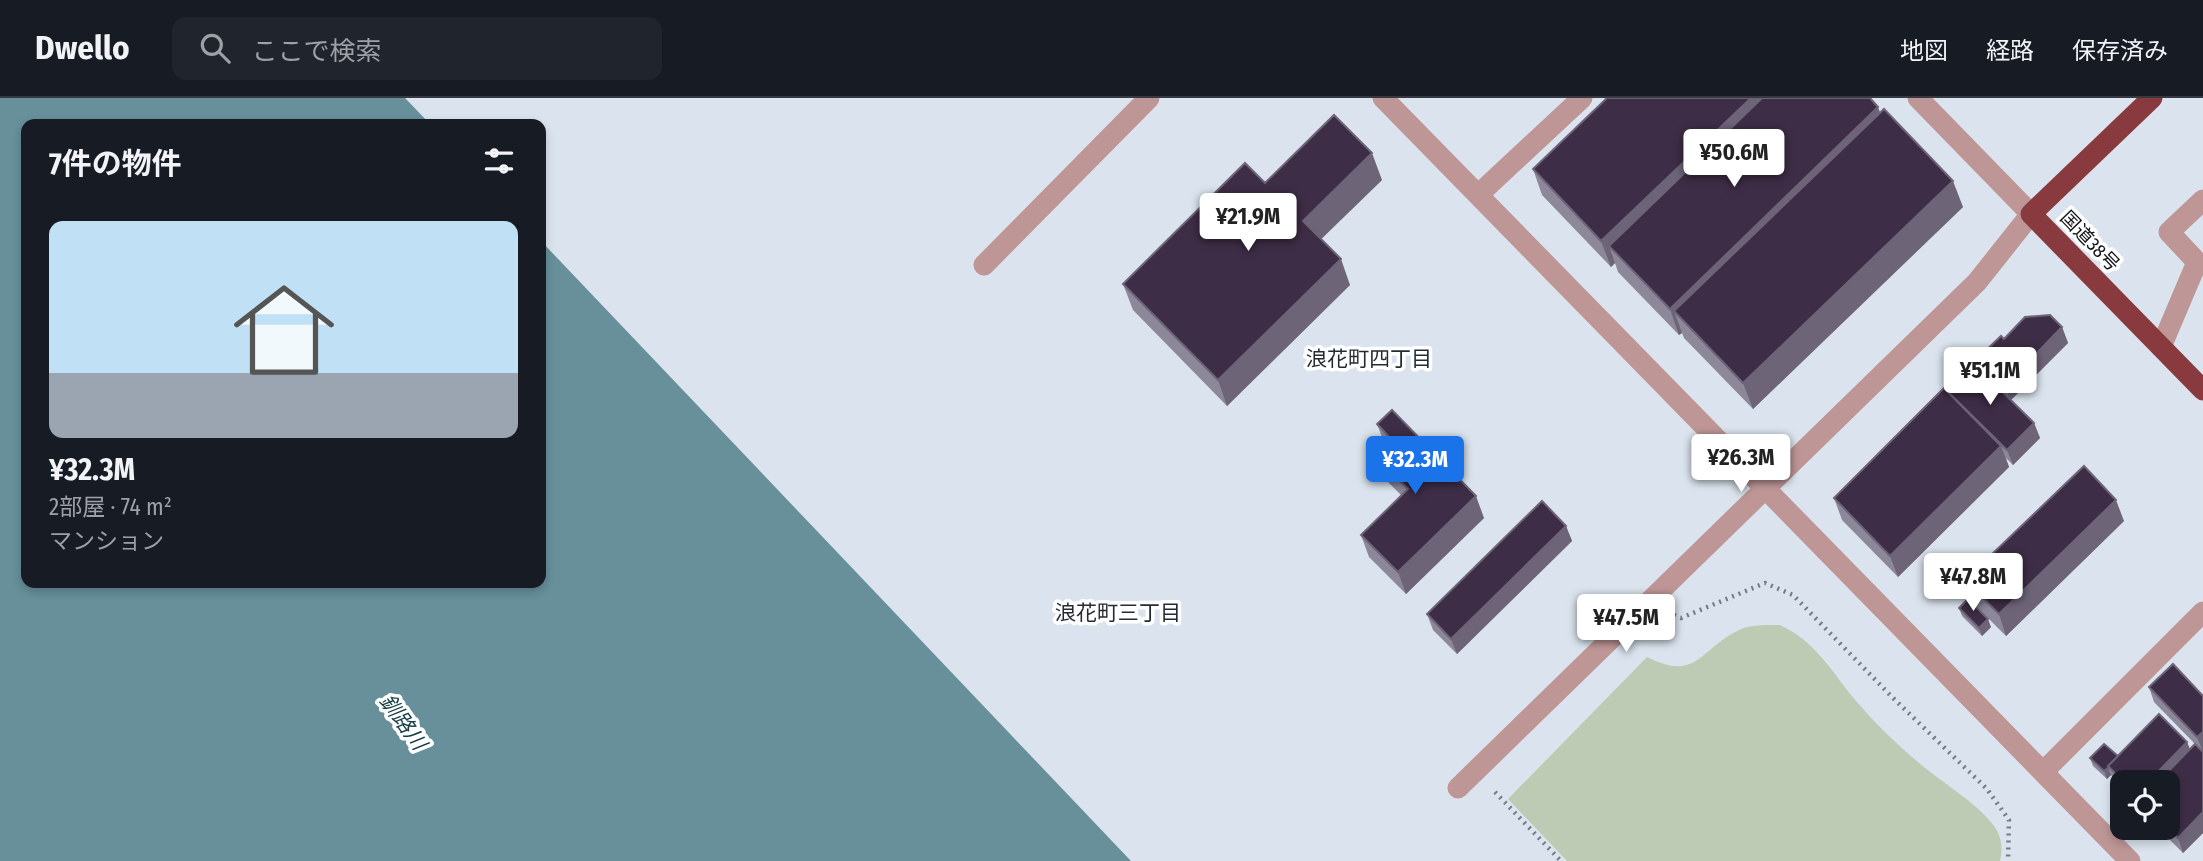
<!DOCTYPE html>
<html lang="ja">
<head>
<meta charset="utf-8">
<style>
	:root { --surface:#171b24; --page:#20242c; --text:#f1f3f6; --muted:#9ea1a6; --line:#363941; --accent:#1a73e8 }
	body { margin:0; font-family:"Fira Sans Condensed","Noto Sans JP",sans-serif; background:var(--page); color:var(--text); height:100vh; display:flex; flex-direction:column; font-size:26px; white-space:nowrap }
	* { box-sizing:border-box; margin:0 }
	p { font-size:23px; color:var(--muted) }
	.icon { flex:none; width:38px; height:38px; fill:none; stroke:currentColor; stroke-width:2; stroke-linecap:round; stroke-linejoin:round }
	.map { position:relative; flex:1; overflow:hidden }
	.sheet { position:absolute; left:21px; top:21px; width:525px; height:469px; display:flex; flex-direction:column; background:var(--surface); border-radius:14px; box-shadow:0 4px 10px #0003 }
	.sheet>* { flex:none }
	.fabs { position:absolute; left:2110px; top:672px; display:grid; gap:14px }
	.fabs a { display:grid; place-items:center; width:70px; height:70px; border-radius:14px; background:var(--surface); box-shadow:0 4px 10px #0003; font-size:35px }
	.price { position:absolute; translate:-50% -60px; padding:0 16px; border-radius:7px; background:#fff; color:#222; font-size:23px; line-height:46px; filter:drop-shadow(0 2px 4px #0008) }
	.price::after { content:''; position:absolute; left:50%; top:42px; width:21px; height:16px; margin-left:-10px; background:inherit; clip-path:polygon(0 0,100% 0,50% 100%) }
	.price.on { background:var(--accent); color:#fff }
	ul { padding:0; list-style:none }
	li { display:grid; align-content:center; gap:14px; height:371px; padding:0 28px }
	li span { display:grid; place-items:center; height:217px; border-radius:14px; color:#555 }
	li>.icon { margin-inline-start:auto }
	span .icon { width:126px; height:126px; fill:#fffc; stroke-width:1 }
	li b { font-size:30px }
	h2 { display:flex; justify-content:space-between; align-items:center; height:84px; padding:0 28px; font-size:30px }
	header { display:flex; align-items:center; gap:42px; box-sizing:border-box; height:98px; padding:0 35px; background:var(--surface); border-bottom:2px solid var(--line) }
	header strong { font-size:33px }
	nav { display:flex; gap:38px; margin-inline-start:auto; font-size:24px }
	.search { width:490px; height:63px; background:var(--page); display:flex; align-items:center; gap:18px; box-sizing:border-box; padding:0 24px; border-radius:14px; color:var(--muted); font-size:26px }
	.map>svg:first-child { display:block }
	.green { fill:#bdcbb4 }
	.water { fill:#67909a }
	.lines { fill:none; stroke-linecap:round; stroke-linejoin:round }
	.path { stroke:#757b82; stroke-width:4.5; stroke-dasharray:2 5; stroke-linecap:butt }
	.minor { stroke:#be9696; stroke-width:21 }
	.highway { stroke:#893a3f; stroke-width:21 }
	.wall { fill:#8c889a }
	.shaded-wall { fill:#6d6478 }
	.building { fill:#3e2d46; stroke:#6d6478; stroke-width:2 }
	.labels { text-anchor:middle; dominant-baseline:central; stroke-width:7; stroke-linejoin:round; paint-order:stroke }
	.street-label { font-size:19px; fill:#121518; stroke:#fff }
	.neighbourhood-label { font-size:21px; fill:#242b32; stroke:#fff }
	.water-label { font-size:21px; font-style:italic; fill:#143d45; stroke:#fff }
</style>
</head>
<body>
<header>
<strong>Dwello</strong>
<div class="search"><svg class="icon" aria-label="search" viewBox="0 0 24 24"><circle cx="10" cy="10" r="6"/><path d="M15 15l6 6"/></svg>ここで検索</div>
<nav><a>地図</a><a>経路</a><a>保存済み</a></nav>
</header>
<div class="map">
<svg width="2203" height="763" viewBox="0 0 2203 763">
	<rect width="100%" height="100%" fill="#dbe4ee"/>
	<!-- green -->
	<path class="green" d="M 1780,527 C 1804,538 1819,555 1835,576 C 1859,610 1892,643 1924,669 C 1947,688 1976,704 1994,728 C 2002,739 2003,751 2000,763 L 1567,763 L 1508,701 L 1647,559 C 1697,584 1699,552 1737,533 C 1749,526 1766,527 1780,527 Z"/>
	<!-- water -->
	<path class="water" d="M 0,0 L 405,0 L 430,26 L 26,26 L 26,485 L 541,485 L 541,143 L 1131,763 L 0,763 Z"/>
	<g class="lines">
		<!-- path -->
		<path class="path" d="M 1674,517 L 1681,520 L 1765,485 L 1793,497 L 1892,599 L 1987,691 L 2009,722 L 2008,763
			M 1495,694 L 1561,763"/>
		<!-- minor -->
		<path class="minor" d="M 1383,0 L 2130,763
			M 1478,97 L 1582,0
			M 984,167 L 1149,0
			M 2161,249 L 2197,164 L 2169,134 L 2203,102
			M 2043,674 L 2203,514
			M 1458,690 L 1977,184 L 2031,116 L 1918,0"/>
		<!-- highway -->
		<path class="highway" d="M 2152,0 L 2031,116 L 2203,292"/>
	</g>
	<!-- wall -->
	<path class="wall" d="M 1880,14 L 1963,109 L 1753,311 L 1684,240 L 1682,235 L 1679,237 L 1618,174 L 1615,165 L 1611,169 L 1542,97 L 1533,71 Z
		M 1382,82 L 1321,141 L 1350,187 L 1227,308 L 1133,212 L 1123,186 Z
		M 2062,229 L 2068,245 L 2011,302 L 2034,325 L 2040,340 L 2013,367 L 2006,360 L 2009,369 L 1898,479 L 1842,422 L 1834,400 L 1948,294 L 1982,274 L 1977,261 L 2004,241 Z
		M 1377,326 L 1484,420 L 1406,496 L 1369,459 L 1361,437 L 1402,398 L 1385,381 L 1377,360 L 1387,350 L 1385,347 Z
		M 2124,423 L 2006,538 L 1972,504 L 1965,482 Z
		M 1566,428 L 1572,443 L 1457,556 L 1433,532 L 1427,516 Z
		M 1959,510 L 1991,529 L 1982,538 L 1962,518 Z
		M 2149,589 L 2203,598 L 2203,735 L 2183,755 L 2158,730 L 2168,730 L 2168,684 L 2123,684 L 2123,693 L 2114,683 L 2111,677 L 2107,681 L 2093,668 L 2090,660 L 2118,658 L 2187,644 L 2190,651 L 2195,646 L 2154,604 Z"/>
	<!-- shaded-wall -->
	<path class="shaded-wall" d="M 1751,0 L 1788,0 L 1609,148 L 1615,165 L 1611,169 L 1601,143 Z
		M 1878,9 L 1888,35 L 1674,213 L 1682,235 L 1679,237 L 1670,211 Z
		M 1372,55 L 1382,82 L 1313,149 L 1303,123 Z
		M 1953,83 L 1963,109 L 1753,311 L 1743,285 Z
		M 1341,161 L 1350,187 L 1227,308 L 1218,282 Z
		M 2062,229 L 2068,245 L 2010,303 L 2005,288 Z
		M 2034,325 L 2040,340 L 2013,367 L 2007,352 Z
		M 2001,348 L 2009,369 L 1898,479 L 1890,458 Z
		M 1476,398 L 1484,420 L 1406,496 L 1398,474 Z
		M 2116,402 L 2124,423 L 2006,538 L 1999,516 Z
		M 1566,428 L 1572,443 L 1457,556 L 1451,541 Z
		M 1988,521 L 1991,529 L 1982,538 L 1979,530 Z
		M 2203,634 L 2203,654 L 2197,639 Z
		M 2187,644 L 2193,660 L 2168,684 L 2148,684 Z
		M 2108,669 L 2111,677 L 2107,681 L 2104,673 Z
		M 2203,714 L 2203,735 L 2183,755 L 2178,740 Z"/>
	<!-- building -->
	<path class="building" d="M 1607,0 L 1751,0 L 1601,143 L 1533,71 Z
		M 1762,0 L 1870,0 L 1878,9 L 1670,211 L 1609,148 Z
		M 1884,11 L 1953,83 L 1743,285 L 1674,213 Z
		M 1334,17 L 1372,55 L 1303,123 L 1341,161 L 1218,282 L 1123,186 L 1245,65 L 1265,85 Z
		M 2050,217 L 2062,229 L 2005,288 L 1977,261 L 2001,238 L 2004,241 L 2025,219 Z
		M 1974,266 L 2034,325 L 2007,352 L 1947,293 Z
		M 1944,290 L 2001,348 L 1890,458 L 1834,400 Z
		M 1392,312 L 1476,398 L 1398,474 L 1361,437 L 1408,391 L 1377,360 L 1394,344 L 1377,326 Z
		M 2084,368 L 2116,402 L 1999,516 L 1965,482 Z
		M 1542,403 L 1566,428 L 1451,541 L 1427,516 Z
		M 1968,501 L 1988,521 L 1979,530 L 1959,510 Z
		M 2173,566 L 2203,598 L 2203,634 L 2197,639 L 2149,589 Z
		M 2159,616 L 2187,644 L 2148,684 L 2124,684 L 2108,668 Z
		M 2104,646 L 2118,658 L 2108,668 L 2109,669 L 2104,673 L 2090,660 Z
		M 2195,646 L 2203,654 L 2203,714 L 2178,740 L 2168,730 L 2168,684 L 2158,684 Z"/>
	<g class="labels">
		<!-- street labels -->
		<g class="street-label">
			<text transform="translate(2090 143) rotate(46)">国道38号</text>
		</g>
		<!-- neighbourhood labels -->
		<g class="neighbourhood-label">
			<text x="1369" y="261">浪花町四丁目</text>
			<text x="1118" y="515">浪花町三丁目</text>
		</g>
		<!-- water labels -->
		<g class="water-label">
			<text transform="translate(403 624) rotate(54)">釧路川</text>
		</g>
	</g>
</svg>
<div class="fabs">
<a><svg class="icon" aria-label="locate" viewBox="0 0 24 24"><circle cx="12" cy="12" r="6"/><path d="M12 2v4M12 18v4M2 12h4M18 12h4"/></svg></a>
</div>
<b class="price" style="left:1734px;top:91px">¥50.6M</b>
<b class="price" style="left:1248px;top:155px">¥21.9M</b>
<b class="price" style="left:1990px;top:309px">¥51.1M</b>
<b class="price" style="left:1741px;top:396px">¥26.3M</b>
<b class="price on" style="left:1415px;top:398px">¥32.3M</b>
<b class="price" style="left:1973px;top:515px">¥47.8M</b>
<b class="price" style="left:1626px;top:556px">¥47.5M</b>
<section class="sheet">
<h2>7件の物件<svg class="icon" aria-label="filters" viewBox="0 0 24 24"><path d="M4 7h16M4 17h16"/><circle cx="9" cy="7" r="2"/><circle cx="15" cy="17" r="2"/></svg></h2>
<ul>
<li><span style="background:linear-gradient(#bfe0f5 70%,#9aa5b1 0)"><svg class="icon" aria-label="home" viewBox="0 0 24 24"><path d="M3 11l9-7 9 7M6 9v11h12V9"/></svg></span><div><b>¥32.3M</b><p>2部屋 · 74 m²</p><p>マンション</p></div></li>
</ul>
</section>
</div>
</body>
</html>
